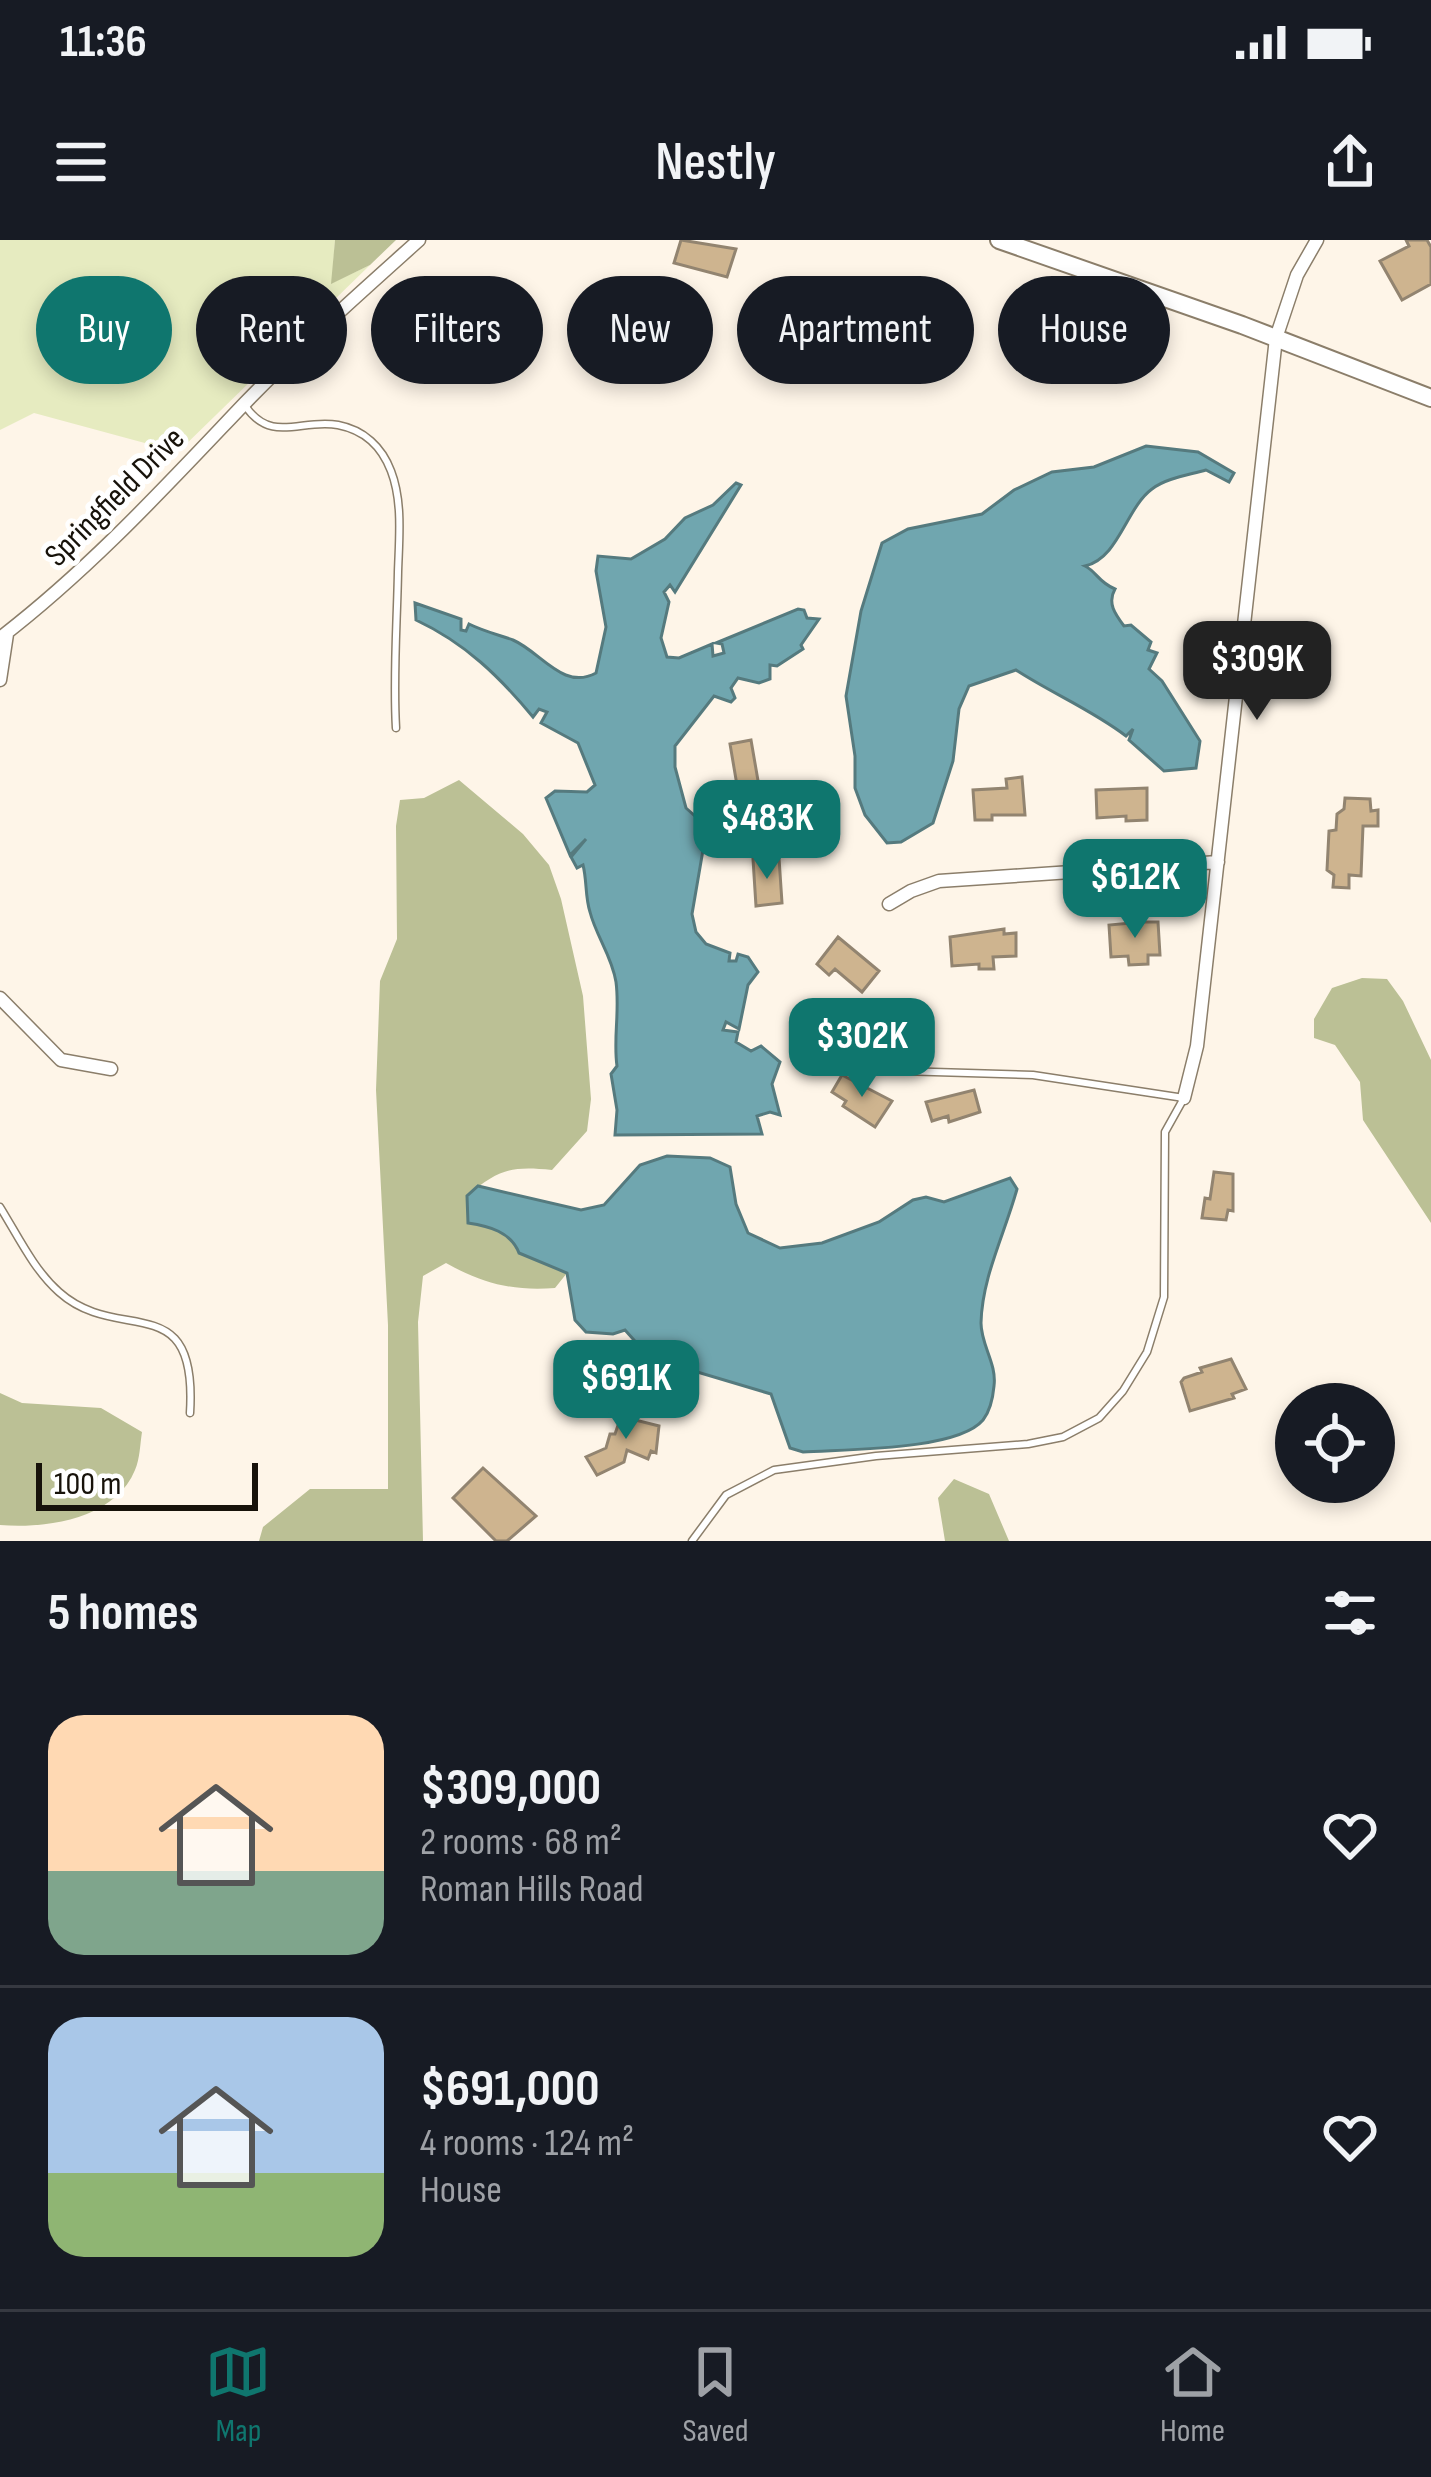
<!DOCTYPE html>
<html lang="en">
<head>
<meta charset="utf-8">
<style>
	:root { --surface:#171b24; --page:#20242c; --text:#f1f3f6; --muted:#9ea1a6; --line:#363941; --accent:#0f766e }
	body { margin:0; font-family:"Sofia Sans Condensed",sans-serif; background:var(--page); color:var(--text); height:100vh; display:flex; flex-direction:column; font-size:45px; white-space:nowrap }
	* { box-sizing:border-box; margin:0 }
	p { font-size:39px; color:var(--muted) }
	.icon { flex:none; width:66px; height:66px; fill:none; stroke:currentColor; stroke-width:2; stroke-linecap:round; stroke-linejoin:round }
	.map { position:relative; height:1301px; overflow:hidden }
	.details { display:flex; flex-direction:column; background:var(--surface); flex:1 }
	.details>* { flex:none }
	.hud { position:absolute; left:36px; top:36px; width:1359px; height:108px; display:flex; gap:24px }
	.controls { position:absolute; left:1275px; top:1143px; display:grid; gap:24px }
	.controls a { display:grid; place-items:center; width:120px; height:120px; border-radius:50%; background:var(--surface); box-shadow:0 6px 18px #0003; font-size:60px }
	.scale { position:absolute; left:36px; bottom:30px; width:222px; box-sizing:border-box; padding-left:12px; border:6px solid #17120a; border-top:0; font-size:33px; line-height:42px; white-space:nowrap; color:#17120a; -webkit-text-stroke:9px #fff; paint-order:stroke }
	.price { position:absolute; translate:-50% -102px; padding:0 27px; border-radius:24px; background:var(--accent); color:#fff; font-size:39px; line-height:78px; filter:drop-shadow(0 3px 6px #0008) }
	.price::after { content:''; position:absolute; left:50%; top:72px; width:36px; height:27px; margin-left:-18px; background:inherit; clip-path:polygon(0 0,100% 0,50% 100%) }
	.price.on { background:#222; color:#fff }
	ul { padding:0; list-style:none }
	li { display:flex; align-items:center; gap:36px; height:300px; padding:0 48px }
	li+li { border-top:3px solid var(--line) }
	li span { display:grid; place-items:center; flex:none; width:336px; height:240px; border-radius:36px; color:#555 }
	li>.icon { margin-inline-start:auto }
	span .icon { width:144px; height:144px; fill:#fffc; stroke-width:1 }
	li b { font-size:51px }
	h2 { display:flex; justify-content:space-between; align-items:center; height:144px; padding:0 48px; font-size:51px }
	.pill { padding:0 42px; border-radius:54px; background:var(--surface); box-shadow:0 6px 18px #0003; font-size:42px; line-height:108px }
	.pill.on { background:var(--accent); color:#fff }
	.status { display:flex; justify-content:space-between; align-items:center; height:84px; padding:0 60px; background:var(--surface); direction:ltr }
	.status svg { height:33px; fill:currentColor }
	header { display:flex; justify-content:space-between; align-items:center; height:156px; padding:0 48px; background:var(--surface); font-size:54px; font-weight:600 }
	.tabs { display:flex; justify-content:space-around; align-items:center; height:168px; border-top:3px solid var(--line); background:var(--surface); font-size:33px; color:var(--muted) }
	.tabs a { display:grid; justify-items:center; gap:6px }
	.tabs .on { color:var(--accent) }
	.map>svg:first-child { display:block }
	.green { fill:#e6ebc0 }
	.forest { fill:#bbc095 }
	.water { fill:#70a6af; stroke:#557a7e; stroke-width:3 }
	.building { fill:#ceb48f; stroke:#928470; stroke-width:3 }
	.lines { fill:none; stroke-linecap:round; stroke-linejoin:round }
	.service-casing { stroke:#8b7e6a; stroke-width:9 }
	.minor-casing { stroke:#8b7e6a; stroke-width:15 }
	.secondary-casing { stroke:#8b7e6a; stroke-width:20 }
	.service { stroke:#fff; stroke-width:6 }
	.minor { stroke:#fff; stroke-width:12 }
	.secondary { stroke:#fff; stroke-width:16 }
	.labels { text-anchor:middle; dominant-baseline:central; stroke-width:10; stroke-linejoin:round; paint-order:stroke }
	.street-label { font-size:33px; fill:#17120a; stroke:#fff }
</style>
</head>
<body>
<div class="status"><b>11:36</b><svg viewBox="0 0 49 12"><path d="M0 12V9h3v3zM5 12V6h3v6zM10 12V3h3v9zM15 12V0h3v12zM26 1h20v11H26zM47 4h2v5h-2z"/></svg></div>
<header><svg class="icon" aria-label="menu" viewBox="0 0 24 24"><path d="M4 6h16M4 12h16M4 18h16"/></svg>Nestly<svg class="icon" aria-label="share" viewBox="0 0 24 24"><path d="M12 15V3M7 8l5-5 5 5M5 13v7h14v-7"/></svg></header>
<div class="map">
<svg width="1431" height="1301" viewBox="0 0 1431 1301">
	<rect width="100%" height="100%" fill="#fef5e8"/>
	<!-- green -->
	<path class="green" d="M 0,0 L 335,0 L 332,43 L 370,25 L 178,212 L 34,173 L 0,190 Z"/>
	<!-- forest -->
	<path class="forest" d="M 335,0 L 396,0 L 370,25 L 331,44 Z
		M 459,540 L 523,594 L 549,625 L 561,659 L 583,756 L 591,859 L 587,891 L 552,930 C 511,926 499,929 467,956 L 468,983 C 489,987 511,991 519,1013 L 567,1033 L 555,1048 C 513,1051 483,1044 446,1023 L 423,1036 L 418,1082 L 423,1301 L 259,1301 L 263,1287 L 310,1249 L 388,1249 L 388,1085 L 376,850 L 380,741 L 397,699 L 396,586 L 400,560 L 424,558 Z
		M 1362,738 L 1387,739 L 1403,761 L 1431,820 L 1431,983 L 1363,880 L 1360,842 L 1335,805 L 1314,798 L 1314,779 L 1332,748 Z
		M 0,1153 L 22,1163 L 101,1168 L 142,1192 C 140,1204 140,1219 135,1230 C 115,1279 46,1289 0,1285 Z
		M 954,1239 L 989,1254 L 1009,1301 L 945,1301 L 938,1258 Z"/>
	<!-- water -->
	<path class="water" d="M 1146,206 L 1198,212 L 1234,233 L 1229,242 L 1206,230 C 1189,235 1166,238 1152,249 C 1126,268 1119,318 1085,326 C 1097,332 1098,342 1115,349 C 1107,363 1115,374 1124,386 L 1131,385 L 1151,402 L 1148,410 L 1157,413 L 1149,429 L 1162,441 L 1200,501 L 1196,528 L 1164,531 L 1129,500 L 1133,489 L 1126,496 C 1092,470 1053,454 1016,430 L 969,446 L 959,469 L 953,521 L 933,583 L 901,602 L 887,603 L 865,575 L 855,548 L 855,516 L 846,456 L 861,371 L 882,303 L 908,289 L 982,274 L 1014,250 L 1052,232 L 1094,227 Z
		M 736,243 L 741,245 L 675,352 L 670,345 L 664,352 L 669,362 L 661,398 L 667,417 L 679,418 L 712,404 L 713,416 L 724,413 L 722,404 L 716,403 L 798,369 L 804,370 L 807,378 L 819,379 L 801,405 L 803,409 L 777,426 L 770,425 L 770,439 L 759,443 L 738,438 L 731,448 L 735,458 L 731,462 L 714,456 L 675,506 L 675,527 L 686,568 L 696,577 L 703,610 L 692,674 L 696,692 L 706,704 L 730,713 L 729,721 L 736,721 L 738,714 L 748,717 L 758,732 L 748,745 L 739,789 L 726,782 L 723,790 L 738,792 L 736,802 L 751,811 L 761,806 L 780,822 L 772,844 L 780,875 L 770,872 L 757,876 L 762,894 L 615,895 L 617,870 L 611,834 L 617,826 C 613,798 620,772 616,742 C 612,716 596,696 590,672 C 585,657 587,640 583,625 L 577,628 L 571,617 L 586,599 L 570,615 L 546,558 L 555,551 L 587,552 L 595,545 L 578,503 L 541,483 L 547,472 L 539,469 L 533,477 C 499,436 465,403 416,380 L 415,363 L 461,379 L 461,390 L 466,391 L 469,384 C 483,391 499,395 513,400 C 541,412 563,451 596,433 L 606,387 L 596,331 L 598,316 L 631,319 L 665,299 L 685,278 L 713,265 Z
		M 667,916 L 710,918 L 730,927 L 736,964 L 748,993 L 780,1008 L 822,1003 L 879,982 L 913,960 L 926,957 L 944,962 L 1010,938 L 1017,949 C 1005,993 982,1037 981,1083 C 981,1105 997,1124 994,1146 C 993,1157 990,1171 983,1180 C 957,1211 843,1209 803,1212 L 790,1208 L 771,1154 L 650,1118 L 625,1090 L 613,1094 L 586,1092 L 575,1080 L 567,1033 L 519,1013 C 511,992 489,986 468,983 L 467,956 L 478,946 L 581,970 L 604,965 L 640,925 Z"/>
	<!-- building -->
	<path class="building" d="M 681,0 L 736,9 L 727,37 L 674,23 Z
		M 1406,0 L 1427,0 L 1431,7 L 1431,44 L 1402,60 L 1380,21 L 1409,6 Z
		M 751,500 L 761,558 L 740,563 L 730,504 Z
		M 1022,537 L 1025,575 L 992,575 L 992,580 L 975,580 L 973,550 L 1007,548 L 1006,539 Z
		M 1147,548 L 1147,580 L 1126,581 L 1126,576 L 1097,578 L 1096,550 Z
		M 1345,558 L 1370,559 L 1371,571 L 1378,570 L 1378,586 L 1363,586 L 1361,636 L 1349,635 L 1349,648 L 1333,647 L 1334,635 L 1327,630 L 1329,591 L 1336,590 L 1337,574 L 1344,569 Z
		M 779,618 L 782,663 L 756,666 L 753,619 Z
		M 1142,682 L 1158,682 L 1160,715 L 1148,715 L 1148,724 L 1129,725 L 1128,716 L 1111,717 L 1109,685 Z
		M 1004,689 L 1004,694 L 1016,693 L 1016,716 L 993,717 L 994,729 L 979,729 L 979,724 L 952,726 L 950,697 Z
		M 838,697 L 879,731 L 862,752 L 835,729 L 829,735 L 817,724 Z
		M 842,835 L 892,861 L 875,887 L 843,866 L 846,861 L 832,852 Z
		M 974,850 L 980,872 L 949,882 L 948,876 L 932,881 L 926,862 Z
		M 1214,932 L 1233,934 L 1233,971 L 1228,970 L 1226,980 L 1202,978 L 1205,958 L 1210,959 Z
		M 1231,1119 L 1246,1149 L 1232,1154 L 1234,1158 L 1190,1171 L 1181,1142 L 1184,1138 L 1202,1132 L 1200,1128 Z
		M 625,1165 L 638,1169 L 635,1180 L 659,1186 L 656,1213 L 651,1211 L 648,1219 L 627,1210 L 624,1222 L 597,1235 L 586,1217 L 606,1208 L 610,1194 L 615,1194 Z
		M 483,1228 L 536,1276 L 507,1301 L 496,1301 L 453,1258 Z"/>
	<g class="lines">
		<defs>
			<path id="service" d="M 246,167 C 272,204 302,178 338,185 C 364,190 382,207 391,231 C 403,262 399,299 398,332 C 397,384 393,436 396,488
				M 0,967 C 18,996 34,1030 59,1052 C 119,1106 198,1045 190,1173
				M 692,1301 L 726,1255 L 774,1230 L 876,1216 L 1028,1204 L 1063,1197 L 1099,1178 L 1123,1151 L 1147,1112 L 1164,1057 L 1165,892 L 1184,858 L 1033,835 L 867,830"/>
			<path id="minor" d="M 0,398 C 91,328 166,246 245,163 C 300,106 360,53 419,0
				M 0,440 L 7,394
				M 889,664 L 911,651 L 939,641 L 1218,622
				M 0,758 L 61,820 L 111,829
				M 1184,858 L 1197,806 L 1276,98 L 1297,35 L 1317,0"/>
			<path id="secondary" d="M 999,0 L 1242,85 L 1431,158"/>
		</defs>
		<!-- service casing -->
		<use href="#service" class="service-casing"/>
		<!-- minor casing -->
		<use href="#minor" class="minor-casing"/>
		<!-- secondary casing -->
		<use href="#secondary" class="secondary-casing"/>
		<!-- service -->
		<use href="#service" class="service"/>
		<!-- minor -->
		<use href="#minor" class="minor"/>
		<!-- secondary -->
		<use href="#secondary" class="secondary"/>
	</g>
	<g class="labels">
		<!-- street labels -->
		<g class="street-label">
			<text transform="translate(115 257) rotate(-45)">Springfield Drive</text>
		</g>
	</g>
</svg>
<div class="controls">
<a><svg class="icon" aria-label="locate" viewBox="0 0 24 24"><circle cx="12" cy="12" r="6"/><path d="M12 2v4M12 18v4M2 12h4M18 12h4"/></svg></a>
</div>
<div class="scale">100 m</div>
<b class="price on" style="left:1257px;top:483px">$309K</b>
<b class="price" style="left:767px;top:642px">$483K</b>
<b class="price" style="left:1135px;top:701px">$612K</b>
<b class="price" style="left:862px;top:860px">$302K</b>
<b class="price" style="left:626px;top:1202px">$691K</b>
<div class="hud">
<a class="pill on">Buy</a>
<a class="pill">Rent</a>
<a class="pill">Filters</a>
<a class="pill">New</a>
<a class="pill">Apartment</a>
<a class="pill">House</a>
</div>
</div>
<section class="details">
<h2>5 homes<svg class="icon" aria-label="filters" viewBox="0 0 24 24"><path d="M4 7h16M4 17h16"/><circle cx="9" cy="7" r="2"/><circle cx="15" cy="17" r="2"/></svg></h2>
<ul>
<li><span style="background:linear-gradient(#ffd9b3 65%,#7fa58c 0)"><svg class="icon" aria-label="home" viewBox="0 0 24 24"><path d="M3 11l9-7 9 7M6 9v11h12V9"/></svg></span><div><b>$309,000</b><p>2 rooms · 68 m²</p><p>Roman Hills Road</p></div><svg class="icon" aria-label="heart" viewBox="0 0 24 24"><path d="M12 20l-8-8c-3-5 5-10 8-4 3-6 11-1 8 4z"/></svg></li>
<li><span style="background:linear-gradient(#a9c7e8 65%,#8fb573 0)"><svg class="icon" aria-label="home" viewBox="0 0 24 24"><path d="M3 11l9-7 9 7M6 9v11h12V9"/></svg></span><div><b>$691,000</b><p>4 rooms · 124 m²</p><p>House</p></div><svg class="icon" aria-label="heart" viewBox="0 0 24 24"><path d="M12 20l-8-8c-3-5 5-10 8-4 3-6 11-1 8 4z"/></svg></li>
</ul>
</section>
<nav class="tabs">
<a class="on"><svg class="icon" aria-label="map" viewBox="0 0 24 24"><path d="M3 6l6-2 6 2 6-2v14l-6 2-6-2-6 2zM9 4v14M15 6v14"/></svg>Map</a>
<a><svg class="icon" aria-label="saved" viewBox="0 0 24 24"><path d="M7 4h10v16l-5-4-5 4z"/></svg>Saved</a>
<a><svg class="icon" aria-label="home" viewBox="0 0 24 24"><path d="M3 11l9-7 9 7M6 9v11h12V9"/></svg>Home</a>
</nav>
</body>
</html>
